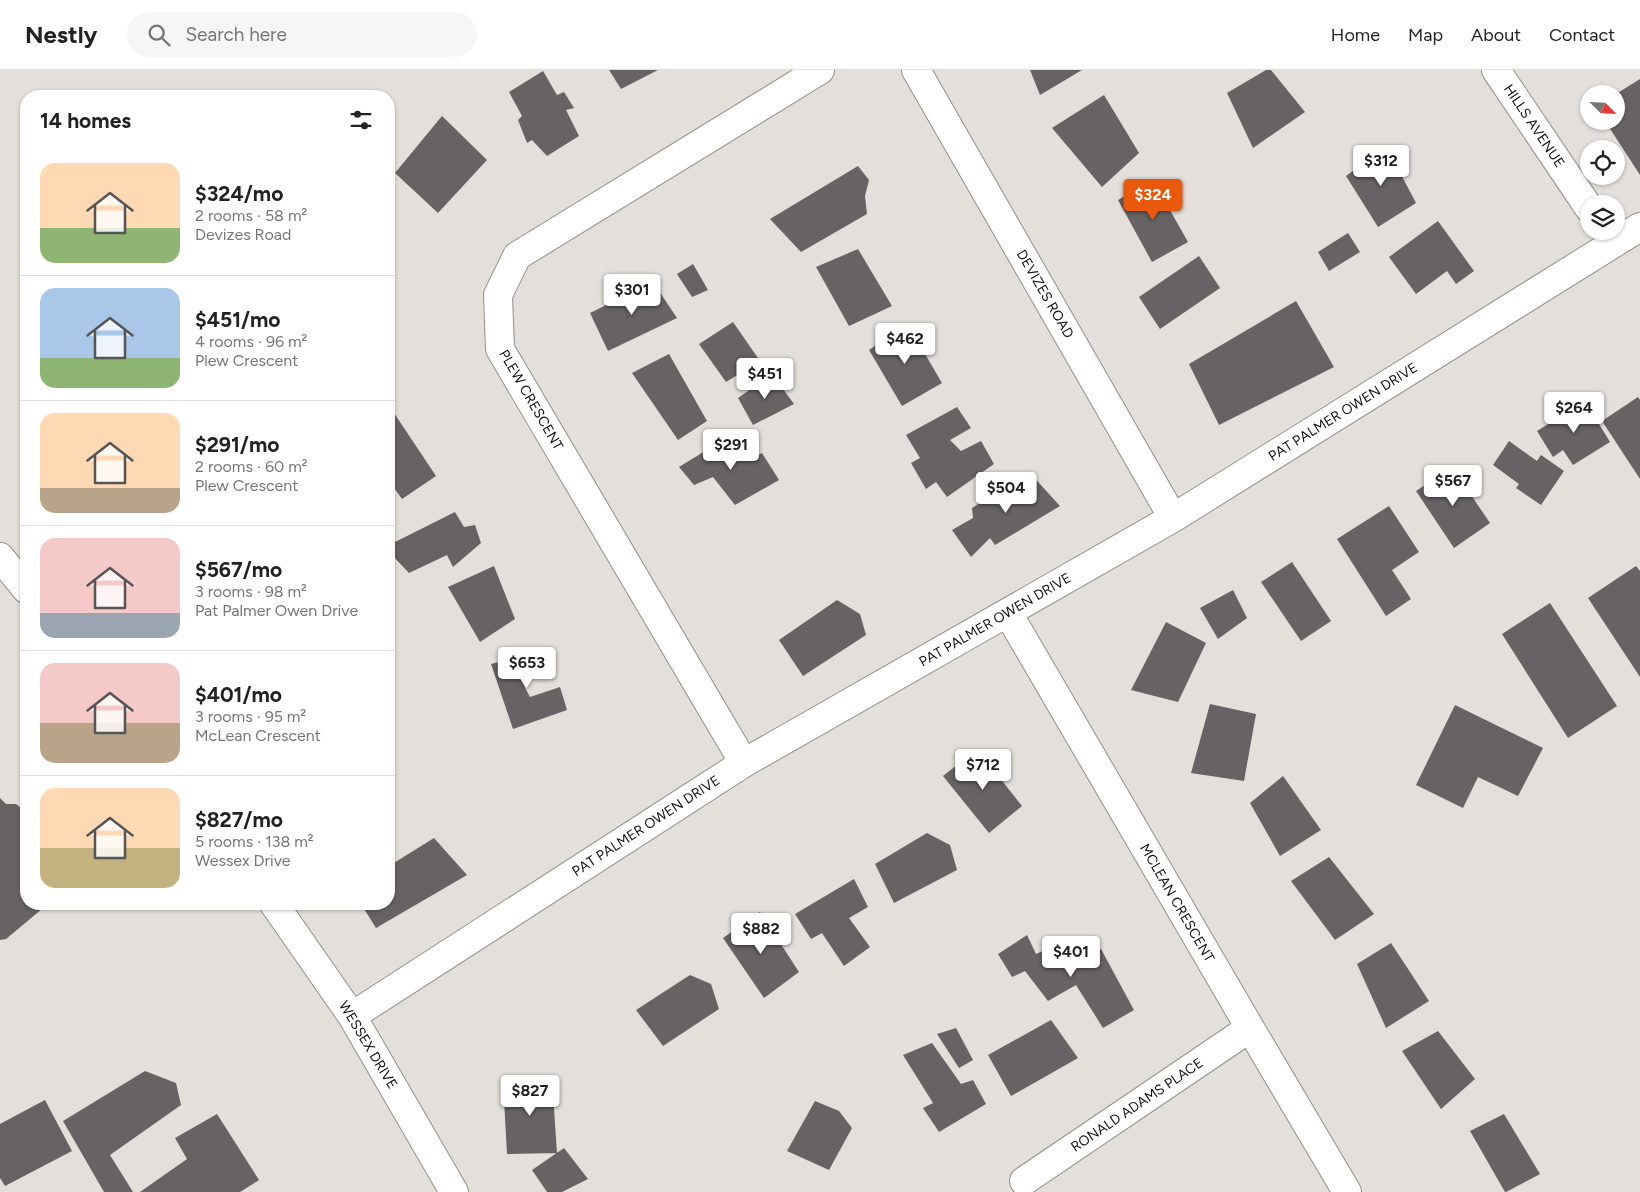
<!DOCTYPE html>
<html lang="en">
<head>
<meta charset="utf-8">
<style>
	:root { --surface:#fff; --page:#f6f6f6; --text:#222; --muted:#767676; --line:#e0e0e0; --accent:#ea580c }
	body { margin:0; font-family:Figtree,sans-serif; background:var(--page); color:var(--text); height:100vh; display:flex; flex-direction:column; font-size:19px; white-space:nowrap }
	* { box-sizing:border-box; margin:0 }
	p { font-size:16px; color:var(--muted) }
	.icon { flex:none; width:28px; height:28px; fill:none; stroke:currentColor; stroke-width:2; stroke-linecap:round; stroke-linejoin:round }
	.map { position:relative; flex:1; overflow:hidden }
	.panel { position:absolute; left:20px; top:20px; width:375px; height:820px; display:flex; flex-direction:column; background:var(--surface); border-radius:20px; box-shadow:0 1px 4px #0004 }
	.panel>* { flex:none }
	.needle { width:32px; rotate:114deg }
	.tools { position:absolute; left:1580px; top:15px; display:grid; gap:10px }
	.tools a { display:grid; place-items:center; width:45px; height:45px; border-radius:50%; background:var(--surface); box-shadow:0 1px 4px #0004; font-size:25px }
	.price { position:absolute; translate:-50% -42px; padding:0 11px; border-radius:5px; background:#fff; color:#222; font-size:16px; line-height:32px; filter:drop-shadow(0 1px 2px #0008) }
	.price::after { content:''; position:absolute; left:50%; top:30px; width:15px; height:11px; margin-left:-8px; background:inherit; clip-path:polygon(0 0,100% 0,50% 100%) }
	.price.selected { background:var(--accent); color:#fff }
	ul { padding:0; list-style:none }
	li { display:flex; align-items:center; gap:15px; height:125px; padding:0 20px }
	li+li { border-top:1px solid var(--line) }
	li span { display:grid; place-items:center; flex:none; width:140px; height:100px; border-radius:15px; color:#555 }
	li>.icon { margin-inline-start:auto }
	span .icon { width:60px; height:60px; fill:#fffc; stroke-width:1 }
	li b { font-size:21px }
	h2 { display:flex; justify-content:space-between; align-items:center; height:60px; padding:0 20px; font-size:21px }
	header { display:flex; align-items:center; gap:30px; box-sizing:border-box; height:70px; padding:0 25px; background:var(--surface); border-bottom:1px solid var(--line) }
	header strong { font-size:24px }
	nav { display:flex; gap:28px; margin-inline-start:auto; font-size:18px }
	.search { width:350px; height:45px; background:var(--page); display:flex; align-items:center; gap:12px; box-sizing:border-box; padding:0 18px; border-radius:28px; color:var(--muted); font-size:19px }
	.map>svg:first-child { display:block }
	.building { fill:#676264 }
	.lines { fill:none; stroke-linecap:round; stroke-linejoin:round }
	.minor-casing { stroke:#938f8b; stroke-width:30 }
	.minor { stroke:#fff; stroke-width:28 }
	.labels { text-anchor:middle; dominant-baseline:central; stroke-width:5; stroke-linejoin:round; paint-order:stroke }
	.street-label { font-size:14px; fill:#131110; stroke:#fff }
</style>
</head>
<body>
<header>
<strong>Nestly</strong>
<div class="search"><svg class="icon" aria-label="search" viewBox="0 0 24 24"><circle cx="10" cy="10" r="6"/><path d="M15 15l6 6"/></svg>Search here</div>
<nav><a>Home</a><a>Map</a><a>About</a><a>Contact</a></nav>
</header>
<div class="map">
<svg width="1640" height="1122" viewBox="0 0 1640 1122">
	<rect width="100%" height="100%" fill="#e3dfdb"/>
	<!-- building -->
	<path class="building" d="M 609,0 L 658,0 L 621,19 Z
		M 1030,0 L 1082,0 L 1040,25 Z
		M 1266,0 L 1271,0 L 1305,42 L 1253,78 L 1227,23 Z
		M 543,1 L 557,25 L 564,22 L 574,38 L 566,40 L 579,66 L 547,86 L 532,70 L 527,73 L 518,50 L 522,46 L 509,22 Z
		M 1640,9 L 1640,105 L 1605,51 L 1616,51 L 1616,24 Z
		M 1104,25 L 1139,83 L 1102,117 L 1052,58 Z
		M 442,46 L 487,90 L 438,143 L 395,103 Z
		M 1386,76 L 1416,133 L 1378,157 L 1346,106 Z
		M 858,96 L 869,110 L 865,126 L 867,144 L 801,182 L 770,149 Z
		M 1153,110 L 1188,172 L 1152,192 L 1118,130 Z
		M 1438,151 L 1474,201 L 1456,214 L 1447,201 L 1416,224 L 1389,187 Z
		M 1348,163 L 1360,182 L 1329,201 L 1318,182 Z
		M 858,179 L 892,236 L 849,256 L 816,197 Z
		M 1199,186 L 1220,218 L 1160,259 L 1139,227 Z
		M 693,194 L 708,220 L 692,227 L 677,204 Z
		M 653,212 L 677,248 L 608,281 L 590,243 Z
		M 1296,231 L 1334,297 L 1219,355 L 1189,294 Z
		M 733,252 L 760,291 L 726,312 L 699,274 Z
		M 907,253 L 942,313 L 902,336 L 869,280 Z
		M 669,284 L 707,351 L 678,370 L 632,303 Z
		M 772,304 L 794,334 L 753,355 L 738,328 Z
		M 1638,327 L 1640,330 L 1640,409 L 1602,351 Z
		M 1585,331 L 1610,372 L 1573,395 L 1563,380 L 1553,387 L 1537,361 Z
		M 957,337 L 971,358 L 950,370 L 961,381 L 981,371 L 994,394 L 947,427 L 936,412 L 926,419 L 911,393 L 920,388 L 906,365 Z
		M 392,340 L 436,406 L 402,429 L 389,411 L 389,342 Z
		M 728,367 L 748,391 L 762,383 L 779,410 L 735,435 L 713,407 L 694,415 L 679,397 Z
		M 1509,371 L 1537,391 L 1541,385 L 1564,401 L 1541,435 L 1516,418 L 1519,414 L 1493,395 Z
		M 1452,397 L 1490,453 L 1454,478 L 1416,421 Z
		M 1029,402 L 1060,436 L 995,475 L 990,468 L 971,487 L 952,460 L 973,448 L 972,438 Z
		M 1389,436 L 1419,482 L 1392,500 L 1411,529 L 1386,546 L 1337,469 Z
		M 455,442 L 464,457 L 475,455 L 481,473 L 453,497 L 447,485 L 409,503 L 389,482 L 389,475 Z
		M 1292,492 L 1331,551 L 1301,571 L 1261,512 Z
		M 494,496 L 515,549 L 480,572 L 448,517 Z
		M 1636,496 L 1640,501 L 1640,607 L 1588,528 Z
		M 1233,520 L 1247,548 L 1218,569 L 1200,538 Z
		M 837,530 L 860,544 L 866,565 L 803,606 L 779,570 Z
		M 1550,533 L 1617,636 L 1568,668 L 1502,564 Z
		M 1166,552 L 1206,573 L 1178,632 L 1131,620 Z
		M 546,580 L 553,604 L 522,612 L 530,627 L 560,617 L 567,640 L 513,659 L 491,594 Z
		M 1210,634 L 1256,644 L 1244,711 L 1191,703 Z
		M 1455,635 L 1543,678 L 1518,726 L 1478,707 L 1463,738 L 1416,715 Z
		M 977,679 L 1022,736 L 989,763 L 943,706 Z
		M 1283,706 L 1321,760 L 1280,786 L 1250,733 Z
		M 0,728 L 6,734 L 16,734 L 26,742 L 26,834 L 48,834 L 6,869 L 0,870 Z
		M 927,763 L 950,775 L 957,800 L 894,833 L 875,794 Z
		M 434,768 L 467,805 L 376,858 L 361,834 L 389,834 L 389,796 Z
		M 1329,787 L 1374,844 L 1335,870 L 1291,811 Z
		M 854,809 L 868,837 L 849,848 L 870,877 L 844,896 L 822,863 L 811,869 L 795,844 Z
		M 760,842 L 799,902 L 764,928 L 723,868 Z
		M 1027,865 L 1036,884 L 1054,876 L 1067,898 L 1101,879 L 1134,940 L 1103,958 L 1076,915 L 1048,931 L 1025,901 L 1012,907 L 998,884 Z
		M 1391,873 L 1429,931 L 1386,958 L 1357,894 Z
		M 690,905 L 711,914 L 719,939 L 663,976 L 636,940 Z
		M 1051,950 L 1078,988 L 1011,1026 L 988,985 Z
		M 956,958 L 973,990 L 959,998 L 937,964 Z
		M 1438,961 L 1475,1009 L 1441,1039 L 1402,981 Z
		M 932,973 L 961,1014 L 973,1010 L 986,1034 L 939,1062 L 923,1038 L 933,1033 L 903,985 Z
		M 145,1001 L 176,1013 L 181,1035 L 110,1085 L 133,1122 L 104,1122 L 63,1051 Z
		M 552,1009 L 557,1083 L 507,1084 L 503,1011 Z
		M 45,1030 L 72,1081 L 5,1116 L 0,1108 L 0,1054 Z
		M 815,1031 L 839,1041 L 852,1058 L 829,1100 L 787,1081 Z
		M 217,1044 L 259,1110 L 240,1122 L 140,1122 L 187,1089 L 175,1068 Z
		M 1504,1044 L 1540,1104 L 1506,1122 L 1505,1122 L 1470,1061 Z
		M 564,1078 L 588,1109 L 562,1122 L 547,1122 L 532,1100 Z"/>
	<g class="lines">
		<defs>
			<path id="minor" d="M 916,0 L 1173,448
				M 1496,0 L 1589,138
				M 0,487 L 26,519
				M 1008,543 L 1250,958 L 1347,1122
				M 744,693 L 500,279 L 498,225 L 517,186 L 820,0
				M 274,834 L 352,946 L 454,1122
				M 352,946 L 744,693 L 1173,448 L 1640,157
				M 1024,1111 L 1250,958"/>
		</defs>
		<!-- minor casing -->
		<use href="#minor" class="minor-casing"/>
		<!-- minor -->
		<use href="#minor" class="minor"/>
	</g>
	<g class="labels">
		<!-- street labels -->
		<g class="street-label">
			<text transform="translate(1534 56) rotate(56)">HILLS AVENUE</text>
			<text transform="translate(1045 224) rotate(60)">DEVIZES ROAD</text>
			<text transform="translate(531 330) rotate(60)">PLEW CRESCENT</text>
			<text transform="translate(1343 342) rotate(-32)">PAT PALMER OWEN DRIVE</text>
			<text transform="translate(995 550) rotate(-30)">PAT PALMER OWEN DRIVE</text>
			<text transform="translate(646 756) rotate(-33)">PAT PALMER OWEN DRIVE</text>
			<text transform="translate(1177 833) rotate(60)">MCLEAN CRESCENT</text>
			<text transform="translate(368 975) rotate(59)">WESSEX DRIVE</text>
			<text transform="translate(1137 1035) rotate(-34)">RONALD ADAMS PLACE</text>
		</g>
	</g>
</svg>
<div class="tools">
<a><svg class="needle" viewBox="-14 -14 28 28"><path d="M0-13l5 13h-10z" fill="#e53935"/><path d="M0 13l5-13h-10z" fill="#767676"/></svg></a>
<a><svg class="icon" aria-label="locate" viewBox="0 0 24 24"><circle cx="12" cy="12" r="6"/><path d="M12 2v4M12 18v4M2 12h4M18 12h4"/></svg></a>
<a><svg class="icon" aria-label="layers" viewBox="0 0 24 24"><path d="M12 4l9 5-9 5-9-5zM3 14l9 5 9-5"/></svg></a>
</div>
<b class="price" style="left:1381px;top:117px">$312</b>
<b class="price selected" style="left:1153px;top:151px">$324</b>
<b class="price" style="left:632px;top:246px">$301</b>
<b class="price" style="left:905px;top:295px">$462</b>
<b class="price" style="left:765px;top:330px">$451</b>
<b class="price" style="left:1574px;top:364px">$264</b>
<b class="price" style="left:731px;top:401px">$291</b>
<b class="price" style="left:1453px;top:437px">$567</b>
<b class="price" style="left:1006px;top:444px">$504</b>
<b class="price" style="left:527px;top:619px">$653</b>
<b class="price" style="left:983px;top:721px">$712</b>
<b class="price" style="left:761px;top:885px">$882</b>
<b class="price" style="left:1071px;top:908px">$401</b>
<b class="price" style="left:530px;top:1047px">$827</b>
<section class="panel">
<h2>14 homes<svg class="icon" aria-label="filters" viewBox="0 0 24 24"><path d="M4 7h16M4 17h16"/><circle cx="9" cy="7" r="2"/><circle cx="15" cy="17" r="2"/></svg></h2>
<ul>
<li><span style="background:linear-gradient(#ffd9b3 65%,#8fb573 0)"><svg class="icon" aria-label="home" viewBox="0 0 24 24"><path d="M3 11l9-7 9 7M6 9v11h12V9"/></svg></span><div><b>$324/mo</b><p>2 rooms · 58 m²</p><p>Devizes Road</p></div></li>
<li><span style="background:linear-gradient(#a9c7e8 70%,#8fb573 0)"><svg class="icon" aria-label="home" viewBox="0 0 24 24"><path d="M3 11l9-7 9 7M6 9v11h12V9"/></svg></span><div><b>$451/mo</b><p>4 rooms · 96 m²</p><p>Plew Crescent</p></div></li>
<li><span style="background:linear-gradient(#ffd9b3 75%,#b9a48a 0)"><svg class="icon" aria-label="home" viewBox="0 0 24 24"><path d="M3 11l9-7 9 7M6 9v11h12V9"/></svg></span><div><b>$291/mo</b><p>2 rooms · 60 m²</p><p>Plew Crescent</p></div></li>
<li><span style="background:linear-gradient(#f6c9c9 75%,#9aa5b1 0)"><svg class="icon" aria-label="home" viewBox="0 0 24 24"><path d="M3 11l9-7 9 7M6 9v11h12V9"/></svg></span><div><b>$567/mo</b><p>3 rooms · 98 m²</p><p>Pat Palmer Owen Drive</p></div></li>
<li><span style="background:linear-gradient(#f6c9c9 60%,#b9a48a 0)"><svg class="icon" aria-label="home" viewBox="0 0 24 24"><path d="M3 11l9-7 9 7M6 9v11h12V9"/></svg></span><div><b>$401/mo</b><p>3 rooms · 95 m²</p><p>McLean Crescent</p></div></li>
<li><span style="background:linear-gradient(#ffd9b3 60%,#c2b280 0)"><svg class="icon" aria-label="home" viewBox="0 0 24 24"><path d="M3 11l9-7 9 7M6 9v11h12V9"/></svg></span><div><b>$827/mo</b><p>5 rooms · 138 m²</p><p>Wessex Drive</p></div></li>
</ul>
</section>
</div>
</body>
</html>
